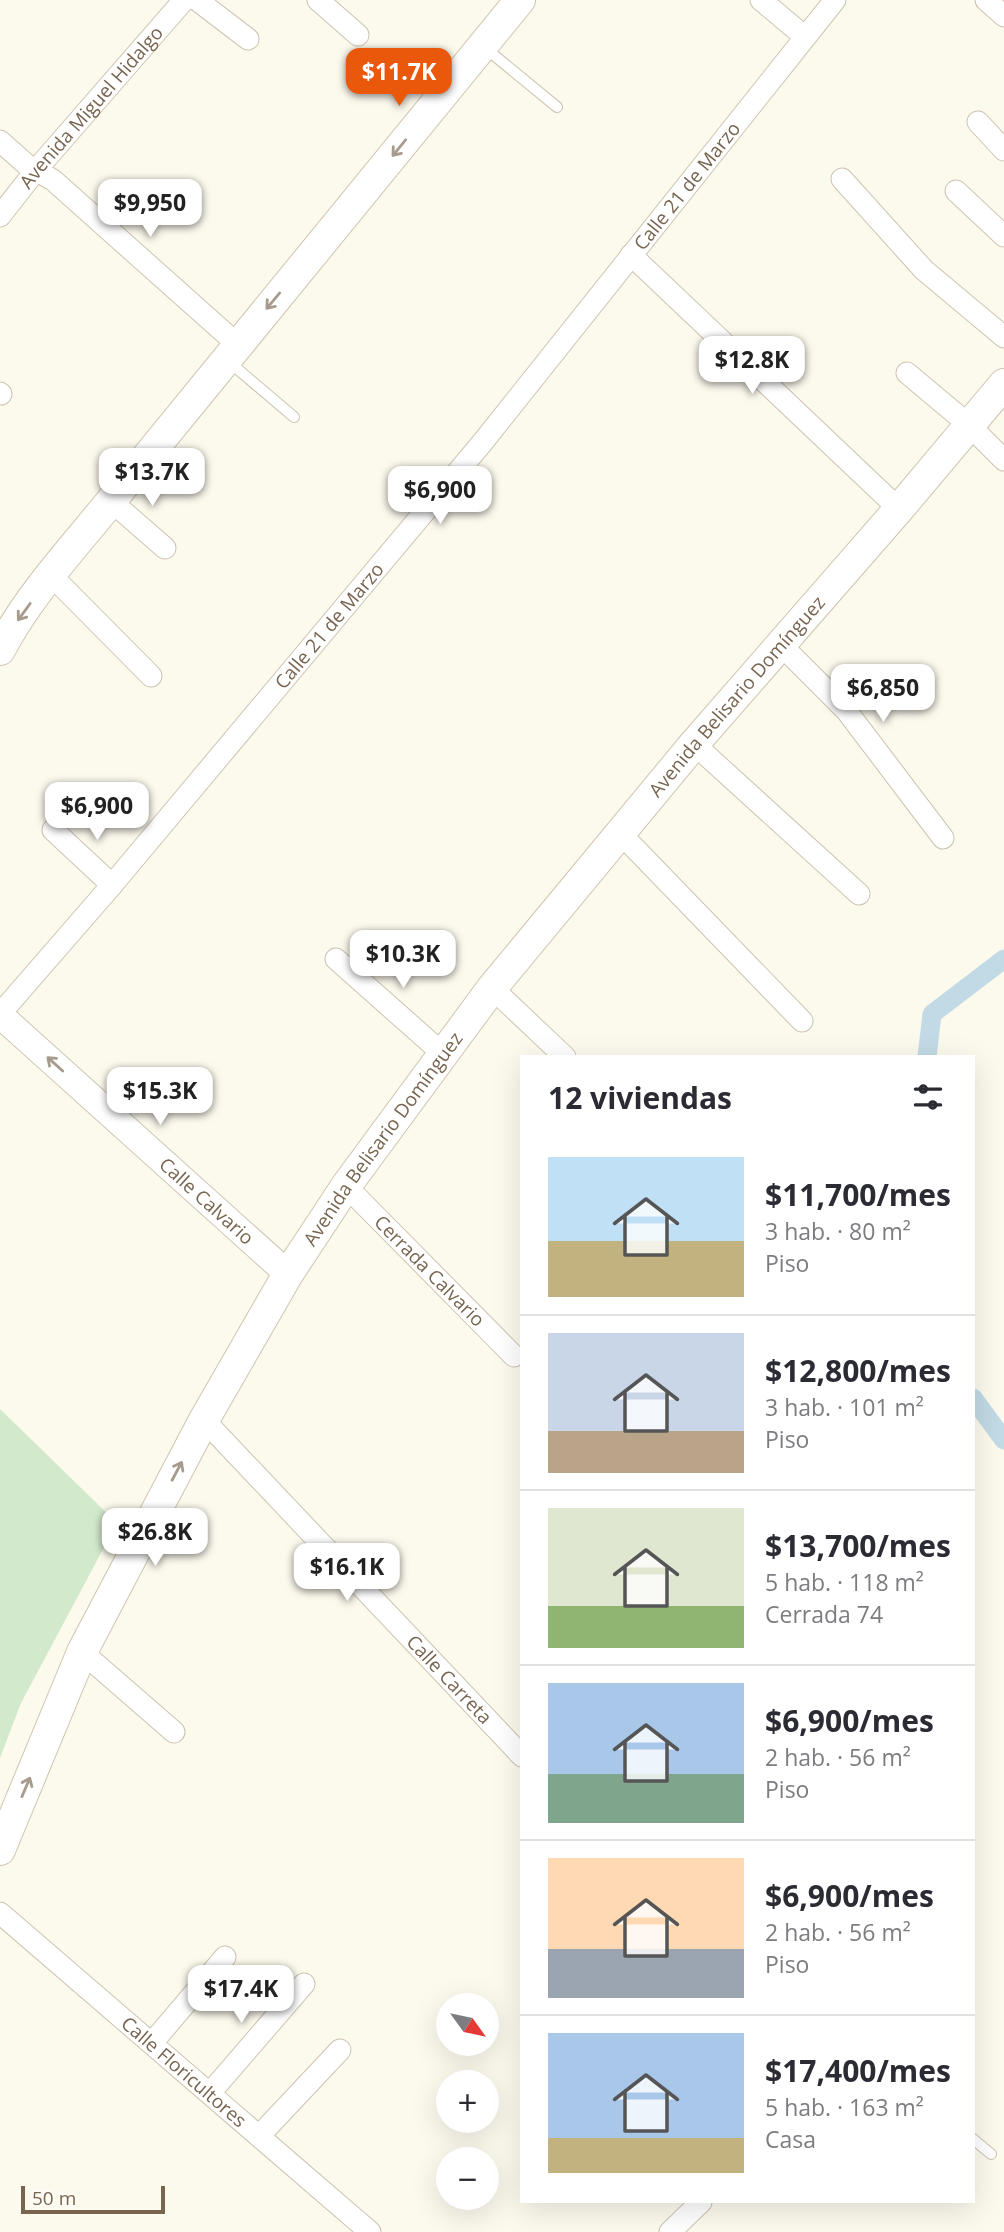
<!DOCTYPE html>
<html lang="es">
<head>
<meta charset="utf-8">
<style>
	:root { --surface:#fff; --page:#f7f7f7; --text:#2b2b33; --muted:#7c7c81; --line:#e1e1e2; --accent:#ea580c }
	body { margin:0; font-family:"Open Sans",sans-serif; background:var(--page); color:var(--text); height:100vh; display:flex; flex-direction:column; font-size:26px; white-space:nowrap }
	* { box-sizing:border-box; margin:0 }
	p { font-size:23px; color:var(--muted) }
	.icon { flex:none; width:38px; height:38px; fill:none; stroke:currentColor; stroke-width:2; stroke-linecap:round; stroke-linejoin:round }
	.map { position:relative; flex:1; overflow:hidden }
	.details { position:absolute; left:520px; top:1055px; width:455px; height:1148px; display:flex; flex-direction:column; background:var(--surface); border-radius:0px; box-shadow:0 7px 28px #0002 }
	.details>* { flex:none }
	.needle { width:46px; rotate:123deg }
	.tools { position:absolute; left:436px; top:1993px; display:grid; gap:14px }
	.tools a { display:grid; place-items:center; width:63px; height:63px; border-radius:50%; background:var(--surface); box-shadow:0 7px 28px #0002; font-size:35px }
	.scale { position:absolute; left:21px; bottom:18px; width:144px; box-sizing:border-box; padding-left:7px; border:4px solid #776550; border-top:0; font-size:19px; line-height:24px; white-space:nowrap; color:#776550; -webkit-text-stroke:5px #fefcf4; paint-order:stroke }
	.price { position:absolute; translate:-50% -60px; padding:0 16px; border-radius:14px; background:#fff; color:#222; font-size:23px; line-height:46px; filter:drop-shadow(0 2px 4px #0008) }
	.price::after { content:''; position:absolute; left:50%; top:42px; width:21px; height:16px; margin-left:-10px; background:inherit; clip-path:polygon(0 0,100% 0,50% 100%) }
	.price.current { background:var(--accent); color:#fff }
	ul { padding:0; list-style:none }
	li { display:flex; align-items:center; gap:21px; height:175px; padding:0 28px }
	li+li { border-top:2px solid var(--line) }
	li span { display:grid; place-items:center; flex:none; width:196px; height:140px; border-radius:0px; color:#555 }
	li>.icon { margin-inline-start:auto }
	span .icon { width:84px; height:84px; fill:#fffc; stroke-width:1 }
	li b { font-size:30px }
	h2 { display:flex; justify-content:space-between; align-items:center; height:84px; padding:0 28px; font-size:30px }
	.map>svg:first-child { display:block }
	.green { fill:#d2eacb }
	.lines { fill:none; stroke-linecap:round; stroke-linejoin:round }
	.canal { stroke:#c2dae5; stroke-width:19 }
	.service-casing { stroke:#cec4b2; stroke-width:12 }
	.minor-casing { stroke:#cec4b2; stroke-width:23 }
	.tertiary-casing { stroke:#cec4b2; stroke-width:28 }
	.secondary-casing { stroke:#d1c4b0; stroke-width:32 }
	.service { stroke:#fff; stroke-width:10 }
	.minor { stroke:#fff; stroke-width:21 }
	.tertiary { stroke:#fff; stroke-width:26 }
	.secondary { stroke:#fff; stroke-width:30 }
	.oneway { stroke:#a79b8d }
	.labels { text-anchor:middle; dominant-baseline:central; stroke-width:5; stroke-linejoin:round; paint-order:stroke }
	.street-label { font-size:19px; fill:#776550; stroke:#fefcf4 }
</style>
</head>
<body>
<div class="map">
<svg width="1004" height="2232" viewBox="0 0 1004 2232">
	<rect width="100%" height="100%" fill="#fcf9ed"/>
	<!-- green -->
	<path class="green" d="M 0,1409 L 117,1523 L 21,1703 L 0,1758 Z"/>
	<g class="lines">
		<!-- canal -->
		<path class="canal" d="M 927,1057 L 932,1014 L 1004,959
			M 973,1398 L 1004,1440"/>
		<defs>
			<path id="service" d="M 484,47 L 557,107
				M 228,361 L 294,417
				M 973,2139 L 991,2154"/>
			<g id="minor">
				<path d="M 197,0 L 248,39"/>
				<path d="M 318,0 L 358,35"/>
				<path d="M 761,0 L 805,37"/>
				<path d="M 986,0 L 1004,16"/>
				<path d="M 978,122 L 1004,150"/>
				<path d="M 0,141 L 27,165 L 53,180 L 237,344"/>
				<path d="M 842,179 L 924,270 L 1004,337"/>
				<path d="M 956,191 L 1004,236"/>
				<path id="s1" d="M 0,216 L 36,170 L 184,0"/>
				<path d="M 631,255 L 899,509"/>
				<path d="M 907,373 L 969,425 L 1004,460"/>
				<path d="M 0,393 L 1,394"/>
				<path d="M 111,501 L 165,548"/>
				<path d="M 51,575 L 151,676"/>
				<path d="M 781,645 L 846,710 L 943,838"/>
				<path d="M 694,744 L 859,894"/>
				<path d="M 53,830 L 112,885"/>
				<path d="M 621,834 L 802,1021"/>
				<path d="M 336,959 L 442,1053"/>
				<path d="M 492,988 L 565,1057"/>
				<path id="s2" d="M 0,1014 L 112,885 L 482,443 L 835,0"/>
				<path id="s3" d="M 346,1186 L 514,1356"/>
				<path id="s4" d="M 204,1420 L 522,1756"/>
				<path d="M 82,1652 L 174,1732"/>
				<path id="s5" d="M 0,1913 L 370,2232"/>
				<path d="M 152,2043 L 225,1957"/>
				<path d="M 210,2093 L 304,1984"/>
				<path d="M 259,2136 L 340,2050"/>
				<path d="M 670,2232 L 701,2202"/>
			</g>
			<g id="tertiary">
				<path id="s6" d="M 0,1015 L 288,1274"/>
			</g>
			<g id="secondary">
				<path d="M 0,650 C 28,596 73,548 111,501 L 520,0"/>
				<path id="s7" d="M 0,1850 L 82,1652 L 204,1420 L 288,1274 L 346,1186 L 492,988 L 694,744 L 899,509 L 1004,384"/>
			</g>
		</defs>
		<!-- service casing -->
		<use href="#service" class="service-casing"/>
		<!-- minor casing -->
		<use href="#minor" class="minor-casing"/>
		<!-- tertiary casing -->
		<use href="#tertiary" class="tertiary-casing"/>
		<!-- secondary casing -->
		<use href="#secondary" class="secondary-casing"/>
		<!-- service -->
		<use href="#service" class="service"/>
		<!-- minor -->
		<use href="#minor" class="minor"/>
		<!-- tertiary -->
		<use href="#tertiary" class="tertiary"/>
		<!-- secondary -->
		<use href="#secondary" class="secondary"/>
	</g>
	<!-- one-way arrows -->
	<defs><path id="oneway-shaft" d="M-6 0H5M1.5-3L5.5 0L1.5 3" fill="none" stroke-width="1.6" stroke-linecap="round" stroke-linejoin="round" transform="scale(1.75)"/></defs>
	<g class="oneway">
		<use href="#oneway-shaft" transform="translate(399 148) rotate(129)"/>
		<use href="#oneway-shaft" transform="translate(273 301) rotate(130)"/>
		<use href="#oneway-shaft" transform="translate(24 612) rotate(126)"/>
		<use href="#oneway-shaft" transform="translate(55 1064) rotate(-138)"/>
		<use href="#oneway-shaft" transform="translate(177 1471) rotate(-62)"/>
		<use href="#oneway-shaft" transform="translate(26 1787) rotate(-67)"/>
	</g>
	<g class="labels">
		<!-- street labels -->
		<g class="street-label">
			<text stroke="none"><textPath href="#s1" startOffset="142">Avenida Miguel Hidalgo</textPath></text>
			<text stroke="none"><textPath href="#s2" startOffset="1076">Calle 21 de Marzo</textPath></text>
			<text stroke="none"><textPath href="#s2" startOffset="509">Calle 21 de Marzo</textPath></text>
			<text stroke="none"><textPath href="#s7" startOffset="1377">Avenida Belisario Domínguez</textPath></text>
			<text stroke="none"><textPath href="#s7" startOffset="810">Avenida Belisario Domínguez</textPath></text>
			<text stroke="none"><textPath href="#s6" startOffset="278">Calle Calvario</textPath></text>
			<text stroke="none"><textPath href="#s3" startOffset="119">Cerrada Calvario</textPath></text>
			<text stroke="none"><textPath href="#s4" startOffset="357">Calle Carreta</textPath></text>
			<text stroke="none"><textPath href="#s5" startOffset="243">Calle Floricultores</textPath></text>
		</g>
	</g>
</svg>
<div class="tools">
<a><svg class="needle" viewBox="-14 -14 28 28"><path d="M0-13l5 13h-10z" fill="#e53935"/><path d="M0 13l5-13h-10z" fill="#7c7c81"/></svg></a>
<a>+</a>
<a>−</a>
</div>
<div class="scale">50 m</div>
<b class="price current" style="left:399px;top:108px">$11.7K</b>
<b class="price" style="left:150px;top:239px">$9,950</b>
<b class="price" style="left:752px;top:396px">$12.8K</b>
<b class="price" style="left:152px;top:508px">$13.7K</b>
<b class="price" style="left:440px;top:526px">$6,900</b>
<b class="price" style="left:883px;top:724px">$6,850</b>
<b class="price" style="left:97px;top:842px">$6,900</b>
<b class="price" style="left:403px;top:990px">$10.3K</b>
<b class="price" style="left:160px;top:1127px">$15.3K</b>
<b class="price" style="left:155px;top:1568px">$26.8K</b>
<b class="price" style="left:347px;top:1603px">$16.1K</b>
<b class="price" style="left:241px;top:2025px">$17.4K</b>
<section class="details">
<h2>12 viviendas<svg class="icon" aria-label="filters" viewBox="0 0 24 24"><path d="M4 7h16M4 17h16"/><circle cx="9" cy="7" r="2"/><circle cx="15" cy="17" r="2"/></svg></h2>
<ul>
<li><span style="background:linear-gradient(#bfe0f5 60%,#c2b280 0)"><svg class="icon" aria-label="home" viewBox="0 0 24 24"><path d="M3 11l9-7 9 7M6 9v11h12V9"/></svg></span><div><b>$11,700/mes</b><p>3 hab. · 80 m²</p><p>Piso</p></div></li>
<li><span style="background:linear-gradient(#c9d6e8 70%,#b9a48a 0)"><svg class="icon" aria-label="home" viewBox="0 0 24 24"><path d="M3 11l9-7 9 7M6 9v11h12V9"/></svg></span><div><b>$12,800/mes</b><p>3 hab. · 101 m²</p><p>Piso</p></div></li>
<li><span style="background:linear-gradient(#dfe7d0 70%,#8fb573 0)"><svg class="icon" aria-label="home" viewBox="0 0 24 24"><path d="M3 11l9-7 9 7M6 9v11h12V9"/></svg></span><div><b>$13,700/mes</b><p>5 hab. · 118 m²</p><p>Cerrada 74</p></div></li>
<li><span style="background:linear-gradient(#a9c7e8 65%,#7fa58c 0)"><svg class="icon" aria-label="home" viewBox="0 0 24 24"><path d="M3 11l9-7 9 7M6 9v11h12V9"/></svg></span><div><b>$6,900/mes</b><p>2 hab. · 56 m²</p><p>Piso</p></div></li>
<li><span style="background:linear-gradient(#ffd9b3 65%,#9aa5b1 0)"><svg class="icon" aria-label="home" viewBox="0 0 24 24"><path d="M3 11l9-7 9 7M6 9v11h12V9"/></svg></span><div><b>$6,900/mes</b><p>2 hab. · 56 m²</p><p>Piso</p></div></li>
<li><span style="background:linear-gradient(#a9c7e8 75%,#c2b280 0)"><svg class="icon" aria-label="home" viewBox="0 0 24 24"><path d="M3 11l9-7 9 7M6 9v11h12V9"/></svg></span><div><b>$17,400/mes</b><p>5 hab. · 163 m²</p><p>Casa</p></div></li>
</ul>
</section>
</div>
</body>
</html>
